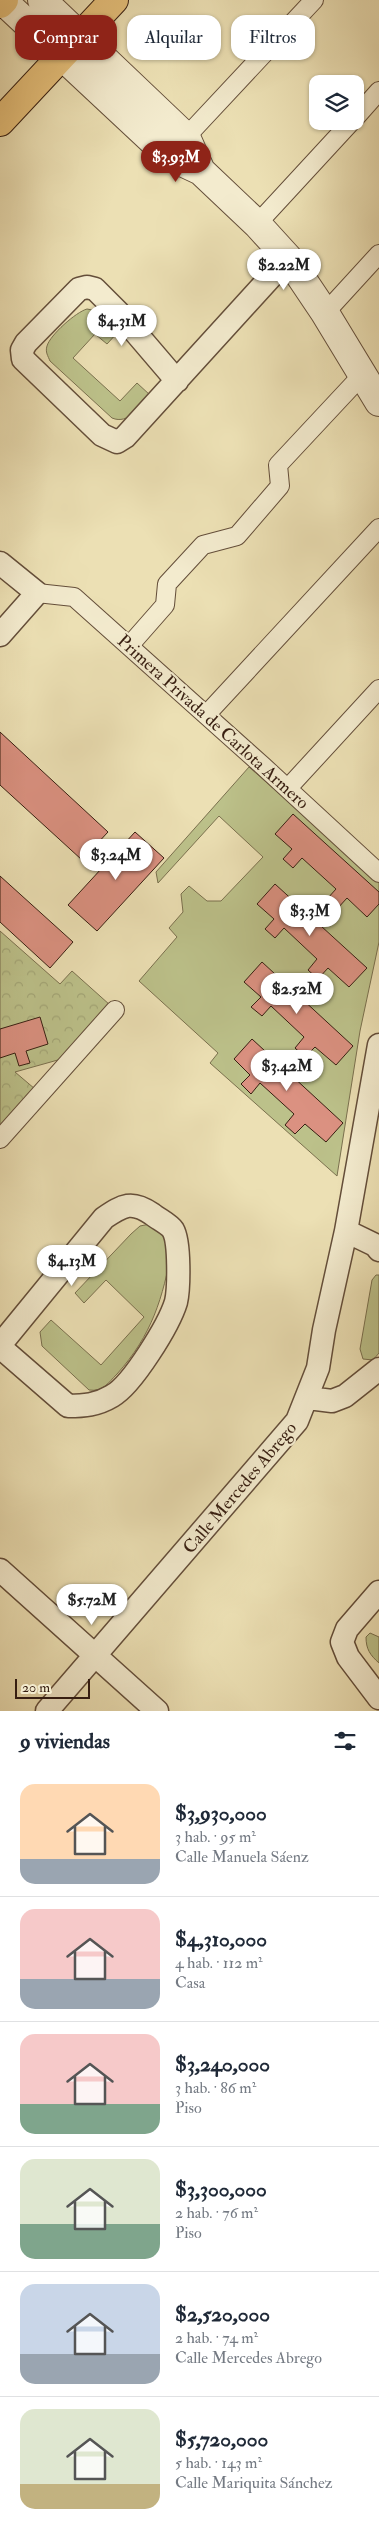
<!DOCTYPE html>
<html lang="es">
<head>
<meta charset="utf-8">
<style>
	:root { --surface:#fff; --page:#f2f2f3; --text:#1f2937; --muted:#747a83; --line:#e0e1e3; --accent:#8f2418 }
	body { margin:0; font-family:"IM FELL Double Pica",serif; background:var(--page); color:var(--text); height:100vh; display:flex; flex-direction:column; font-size:19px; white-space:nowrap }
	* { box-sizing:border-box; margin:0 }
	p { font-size:16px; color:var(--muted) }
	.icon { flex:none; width:28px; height:28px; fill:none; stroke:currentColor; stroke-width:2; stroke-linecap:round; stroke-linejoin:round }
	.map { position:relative; height:1711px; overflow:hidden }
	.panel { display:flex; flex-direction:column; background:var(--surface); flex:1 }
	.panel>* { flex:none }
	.hud { position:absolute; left:15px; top:15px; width:350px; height:45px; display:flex; gap:10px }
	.fabs { position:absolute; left:309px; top:75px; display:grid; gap:10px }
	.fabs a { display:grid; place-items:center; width:55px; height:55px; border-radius:10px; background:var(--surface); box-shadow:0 1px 4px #0004; font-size:25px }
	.scale { position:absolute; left:15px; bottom:12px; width:75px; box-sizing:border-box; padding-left:5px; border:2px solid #371e11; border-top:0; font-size:14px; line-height:18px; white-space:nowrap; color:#371e11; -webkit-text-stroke:4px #f3ebce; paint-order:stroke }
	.price { position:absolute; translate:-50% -42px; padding:0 11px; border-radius:18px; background:#fff; color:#222; font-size:16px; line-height:32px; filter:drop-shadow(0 1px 2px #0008) }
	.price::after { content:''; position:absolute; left:50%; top:30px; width:15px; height:11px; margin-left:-8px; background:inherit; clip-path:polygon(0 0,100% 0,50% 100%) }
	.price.on { background:var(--accent); color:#fff }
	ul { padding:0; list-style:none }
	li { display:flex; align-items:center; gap:15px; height:125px; padding:0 20px }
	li+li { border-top:1px solid var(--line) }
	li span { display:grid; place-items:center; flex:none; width:140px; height:100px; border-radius:15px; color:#555 }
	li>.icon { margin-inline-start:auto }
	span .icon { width:60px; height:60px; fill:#fffc; stroke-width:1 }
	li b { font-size:21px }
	h2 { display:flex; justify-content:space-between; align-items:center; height:60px; padding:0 20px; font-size:21px }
	.pill { padding:0 18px; border-radius:15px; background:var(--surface); box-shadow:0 1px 4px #0004; font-size:18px; line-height:45px }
	.pill.on { background:var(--accent); color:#fff }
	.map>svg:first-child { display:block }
	.green { fill:#bcc18a; stroke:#7a704e }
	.forest { fill:url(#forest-crowns); stroke:#7a704e }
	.building { fill:#db9181; stroke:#371e11 }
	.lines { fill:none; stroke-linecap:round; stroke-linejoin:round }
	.pedestrian-casing { stroke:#644e3a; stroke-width:20 }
	.minor-casing { stroke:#644e3a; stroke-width:25 }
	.tertiary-casing { stroke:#644e3a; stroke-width:30 }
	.primary-casing { stroke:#371e11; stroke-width:30 }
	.pedestrian { stroke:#f3ebce; stroke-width:18 }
	.minor { stroke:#f3ebce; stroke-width:22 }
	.tertiary { stroke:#f3ebce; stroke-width:28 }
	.primary { stroke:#e6c07a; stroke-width:28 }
	.labels { text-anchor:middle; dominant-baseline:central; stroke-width:4.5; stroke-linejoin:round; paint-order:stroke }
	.street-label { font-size:18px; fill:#371e11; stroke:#f3ebce }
</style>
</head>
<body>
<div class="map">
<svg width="379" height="1711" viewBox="0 0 379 1711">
	<defs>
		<pattern id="forest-crowns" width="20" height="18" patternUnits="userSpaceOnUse" patternTransform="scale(1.25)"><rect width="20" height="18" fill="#bcc18a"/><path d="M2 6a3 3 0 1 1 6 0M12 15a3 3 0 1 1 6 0" fill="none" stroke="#a2a576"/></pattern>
	</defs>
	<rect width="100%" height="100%" fill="#ece0b4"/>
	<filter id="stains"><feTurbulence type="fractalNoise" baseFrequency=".004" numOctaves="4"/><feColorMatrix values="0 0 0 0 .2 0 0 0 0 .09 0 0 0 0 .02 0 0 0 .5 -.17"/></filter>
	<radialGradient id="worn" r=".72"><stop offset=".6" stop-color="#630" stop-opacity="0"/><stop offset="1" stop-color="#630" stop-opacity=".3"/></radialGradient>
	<!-- green -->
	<path class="green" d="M 87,309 C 100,310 109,323 118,332 L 107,344 L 95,334 L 73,358 L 120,401 L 137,383 L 150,395 C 140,406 129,425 112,418 L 50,361 C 48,356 45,352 47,346 C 50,335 76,312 87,309 Z
		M 249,767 L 379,881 L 379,942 L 360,1031 L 337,1176 L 210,1063 L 218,1053 L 139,981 L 177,937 L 169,928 L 183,912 L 181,894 L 189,886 L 207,901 L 221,901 L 263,857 L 219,816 L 158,883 L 156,872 Z
		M 150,1224 L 161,1231 L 172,1248 C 163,1298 152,1335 117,1374 C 108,1383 103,1392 89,1390 L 42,1346 L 40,1332 L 51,1320 L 101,1365 L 144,1317 L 106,1280 L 84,1303 L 75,1293 L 131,1234 L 140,1226 Z
		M 376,1275 L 379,1275 L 379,1353 L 373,1360 L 363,1359 L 360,1349 L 372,1280 Z
		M 370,1633 L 379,1637 L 379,1663 C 370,1655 366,1649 366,1637 Z"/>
	<!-- forest -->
	<path class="forest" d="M 0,931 L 60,984 L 72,971 L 110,1005 L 65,1058 L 15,1072 L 35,1089 L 0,1128 Z"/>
	<!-- building -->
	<path class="building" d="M 0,732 L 108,832 L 82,860 L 0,785 Z
		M 293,814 L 379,892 L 379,904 L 367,917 L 347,898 L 337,909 L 327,899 L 336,889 L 302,858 L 293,868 L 283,859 L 292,849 L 275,834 Z
		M 135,832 L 164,858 L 97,931 L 68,905 Z
		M 0,876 L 73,942 L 50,968 L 0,922 Z
		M 275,884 L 367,968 L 349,987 L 328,968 L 318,979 L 308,970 L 317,959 L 284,928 L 275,938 L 265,929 L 274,919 L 257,904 Z
		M 262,962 L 353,1046 L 336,1065 L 315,1047 L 305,1057 L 295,1048 L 304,1037 L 271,1006 L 262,1016 L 251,1007 L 261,997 L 244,982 Z
		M 40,1017 L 48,1044 L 26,1051 L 30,1063 L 19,1066 L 15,1053 L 0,1058 L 0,1029 Z
		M 252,1039 L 343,1123 L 326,1142 L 305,1124 L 295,1134 L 285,1125 L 294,1114 L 260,1083 L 251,1094 L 241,1084 L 250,1075 L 234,1059 Z"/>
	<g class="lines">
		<defs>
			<path id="pedestrian" d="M 355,118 L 379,91
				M 186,137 L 314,0
				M 257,224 L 352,121
				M 325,313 L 379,254
				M 37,593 L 74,597 L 263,766 L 379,873
				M 129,646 L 165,605 L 167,584 L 203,545 L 237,536 L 280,486 L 278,465 L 363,374
				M 206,715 L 379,528
				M 288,788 L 379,689
				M 0,1139 L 115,1010"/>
			<path id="minor" d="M 177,381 L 118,312 L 95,289 L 87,287 L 79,289 L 26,343 L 22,350 L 23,359 L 102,435 L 117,442 L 125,437 L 288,258
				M 0,563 L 37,593 L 0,635
				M 346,1231 L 375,1245 L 379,1250
				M 0,1345 L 104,1218 C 123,1205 132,1200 152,1214 C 158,1219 169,1224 173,1230 C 180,1242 179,1289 176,1302 C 169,1325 132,1385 112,1396 C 97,1405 84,1406 68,1406 L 0,1347
				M 308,1398 L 332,1401 L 345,1396 L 379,1369
				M 0,1570 L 157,1711
				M 379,1592 L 347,1629 L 342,1642 L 348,1657 L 379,1698
				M 47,1711 L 297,1421 L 318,1368 L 324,1330 L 346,1231 L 379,1045"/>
			<path id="tertiary" d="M 2,0 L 169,156 L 201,171 L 257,224 L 288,258 L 325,313 L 379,402
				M 42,0 L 186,137 L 201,171"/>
			<path id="primary" d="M 0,4 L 4,0
				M 0,122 L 114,0"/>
		</defs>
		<!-- pedestrian casing -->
		<use href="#pedestrian" class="pedestrian-casing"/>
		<!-- minor casing -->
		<use href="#minor" class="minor-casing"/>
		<!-- tertiary casing -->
		<use href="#tertiary" class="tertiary-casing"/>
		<!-- primary casing -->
		<use href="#primary" class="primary-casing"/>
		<!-- pedestrian -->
		<use href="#pedestrian" class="pedestrian"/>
		<!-- minor -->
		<use href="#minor" class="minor"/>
		<!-- tertiary -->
		<use href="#tertiary" class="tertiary"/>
		<!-- primary -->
		<use href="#primary" class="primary"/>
	</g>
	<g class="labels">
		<!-- street labels -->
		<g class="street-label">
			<text transform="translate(213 722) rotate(42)">Primera Privada de Carlota Armero</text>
			<text transform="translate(240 1488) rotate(-50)">Calle Mercedes Abrego</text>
		</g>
	</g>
	<rect width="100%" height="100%" filter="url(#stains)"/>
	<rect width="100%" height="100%" fill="url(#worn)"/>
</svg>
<div class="fabs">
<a><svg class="icon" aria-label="layers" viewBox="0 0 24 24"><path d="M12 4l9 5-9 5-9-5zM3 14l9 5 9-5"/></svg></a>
</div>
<div class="scale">20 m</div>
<b class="price on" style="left:176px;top:183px">$3.93M</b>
<b class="price" style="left:284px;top:291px">$2.22M</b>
<b class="price" style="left:122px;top:347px">$4.31M</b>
<b class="price" style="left:116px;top:881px">$3.24M</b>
<b class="price" style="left:310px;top:937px">$3.3M</b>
<b class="price" style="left:297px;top:1015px">$2.52M</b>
<b class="price" style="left:287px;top:1092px">$3.42M</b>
<b class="price" style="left:72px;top:1287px">$4.13M</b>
<b class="price" style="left:92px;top:1626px">$5.72M</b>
<div class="hud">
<a class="pill on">Comprar</a>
<a class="pill">Alquilar</a>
<a class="pill">Filtros</a>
</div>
</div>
<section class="panel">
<h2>9 viviendas<svg class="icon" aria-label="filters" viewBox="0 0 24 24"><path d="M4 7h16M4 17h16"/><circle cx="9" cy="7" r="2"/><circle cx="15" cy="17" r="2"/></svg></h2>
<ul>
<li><span style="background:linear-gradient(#ffd9b3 75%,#9aa5b1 0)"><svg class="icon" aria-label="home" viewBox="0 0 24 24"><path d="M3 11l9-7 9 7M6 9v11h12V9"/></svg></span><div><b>$3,930,000</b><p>3 hab. · 95 m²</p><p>Calle Manuela Sáenz</p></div></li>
<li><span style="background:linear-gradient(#f6c9c9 70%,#9aa5b1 0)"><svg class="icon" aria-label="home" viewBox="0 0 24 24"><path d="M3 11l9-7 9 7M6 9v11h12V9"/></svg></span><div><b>$4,310,000</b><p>4 hab. · 112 m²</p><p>Casa</p></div></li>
<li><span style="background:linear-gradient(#f6c9c9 70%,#7fa58c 0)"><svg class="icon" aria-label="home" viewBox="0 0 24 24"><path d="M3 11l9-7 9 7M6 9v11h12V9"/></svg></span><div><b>$3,240,000</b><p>3 hab. · 86 m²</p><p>Piso</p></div></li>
<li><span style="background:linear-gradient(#dfe7d0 65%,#7fa58c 0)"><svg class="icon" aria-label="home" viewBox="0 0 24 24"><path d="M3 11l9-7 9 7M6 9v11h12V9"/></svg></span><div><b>$3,300,000</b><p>2 hab. · 76 m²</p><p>Piso</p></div></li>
<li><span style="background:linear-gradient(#c9d6e8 70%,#9aa5b1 0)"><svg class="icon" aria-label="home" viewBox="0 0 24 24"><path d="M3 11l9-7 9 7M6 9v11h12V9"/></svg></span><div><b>$2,520,000</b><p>2 hab. · 74 m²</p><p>Calle Mercedes Abrego</p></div></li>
<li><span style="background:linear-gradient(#dfe7d0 75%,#c2b280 0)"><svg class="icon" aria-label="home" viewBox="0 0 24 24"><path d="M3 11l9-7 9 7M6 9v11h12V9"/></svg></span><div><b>$5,720,000</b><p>5 hab. · 143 m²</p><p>Calle Mariquita Sánchez</p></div></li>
</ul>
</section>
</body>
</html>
